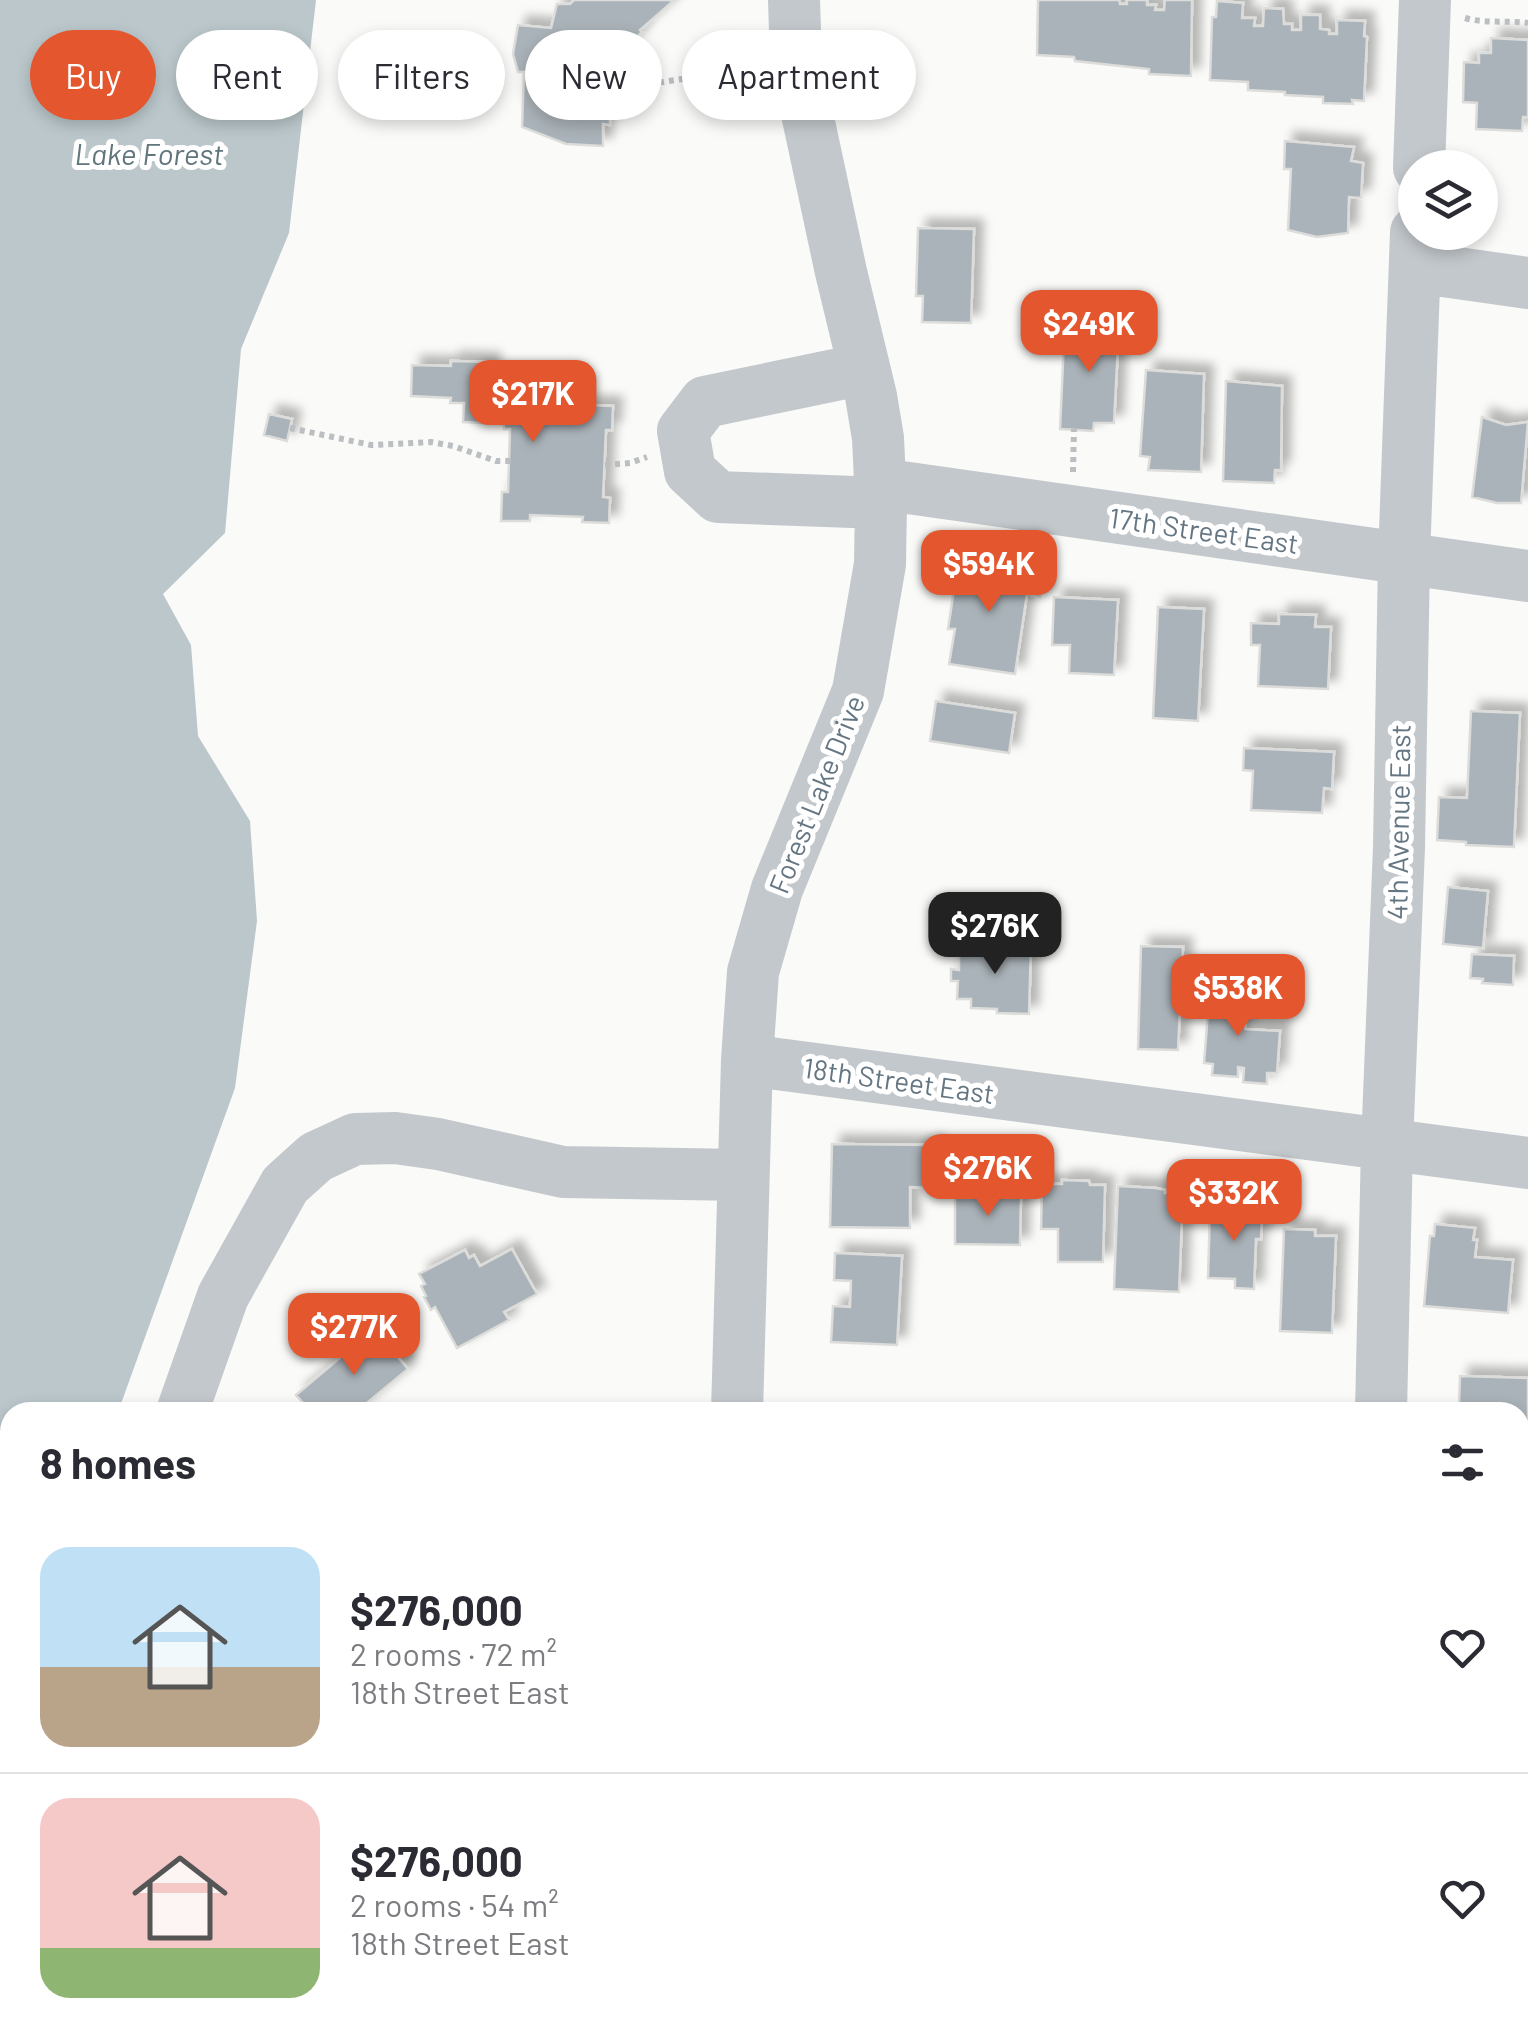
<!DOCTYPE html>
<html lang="en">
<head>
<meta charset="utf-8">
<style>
	:root { --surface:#fff; --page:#f7f7f7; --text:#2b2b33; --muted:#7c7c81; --line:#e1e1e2; --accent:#e4572e }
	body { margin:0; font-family:Barlow,sans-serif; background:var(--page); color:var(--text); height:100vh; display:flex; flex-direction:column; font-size:38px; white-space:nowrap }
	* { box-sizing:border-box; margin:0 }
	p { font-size:32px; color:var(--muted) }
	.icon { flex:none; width:55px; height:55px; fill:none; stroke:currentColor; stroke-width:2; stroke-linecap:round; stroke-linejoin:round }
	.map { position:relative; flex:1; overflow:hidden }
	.panel { position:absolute; left:0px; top:1402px; width:1530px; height:642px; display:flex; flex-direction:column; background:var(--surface); border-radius:30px 30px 0 0; box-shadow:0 5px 15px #0003 }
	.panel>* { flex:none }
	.banner { position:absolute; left:30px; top:30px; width:1000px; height:90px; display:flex; gap:20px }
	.tools { position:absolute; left:1398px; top:150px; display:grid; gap:20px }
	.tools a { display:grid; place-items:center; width:100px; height:100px; border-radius:50%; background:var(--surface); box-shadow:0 5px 15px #0003; font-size:50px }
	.price { position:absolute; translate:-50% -85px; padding:0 22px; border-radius:20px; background:var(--accent); color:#fff; font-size:32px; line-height:65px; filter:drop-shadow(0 2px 5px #0008) }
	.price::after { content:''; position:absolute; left:50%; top:60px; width:30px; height:22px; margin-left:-15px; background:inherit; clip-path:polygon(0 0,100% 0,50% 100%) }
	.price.current { background:#222; color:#fff }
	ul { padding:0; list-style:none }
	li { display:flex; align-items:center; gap:30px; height:250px; padding:0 40px }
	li+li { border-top:2px solid var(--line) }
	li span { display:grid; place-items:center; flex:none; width:280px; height:200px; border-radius:30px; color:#555 }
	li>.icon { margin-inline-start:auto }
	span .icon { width:120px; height:120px; fill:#fffc; stroke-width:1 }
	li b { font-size:42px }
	h2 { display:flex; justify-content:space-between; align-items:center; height:120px; padding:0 40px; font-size:42px }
	.pill { padding:0 35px; border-radius:45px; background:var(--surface); box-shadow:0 5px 15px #0003; font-size:35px; line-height:90px }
	.pill.current { background:var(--accent); color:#fff }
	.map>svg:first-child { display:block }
	.water { fill:#bbc7cb }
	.building { fill:#aab3b9; stroke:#dcdcda; stroke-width:2.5; filter:url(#shadow) }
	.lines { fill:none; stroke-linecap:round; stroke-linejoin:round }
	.path { stroke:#bbbfc2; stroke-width:6; stroke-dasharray:5 5; stroke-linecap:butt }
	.minor { stroke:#c3c8cc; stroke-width:52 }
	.labels { text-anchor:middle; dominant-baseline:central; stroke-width:10; stroke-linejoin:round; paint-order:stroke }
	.street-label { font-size:28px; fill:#657683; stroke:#fff }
	.water-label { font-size:30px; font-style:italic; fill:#60757c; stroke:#fff }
</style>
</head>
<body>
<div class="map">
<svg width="1528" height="2043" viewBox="0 0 1528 2043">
	<defs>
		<filter id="shadow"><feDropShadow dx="9" dy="-9" stdDeviation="5" flood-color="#0004"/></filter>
	</defs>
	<rect width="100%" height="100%" fill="#fafaf8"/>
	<!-- water -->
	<path class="water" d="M 0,0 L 316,0 L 289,233 L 241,349 L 225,533 L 163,594 L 191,645 L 198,736 L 250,821 L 257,921 L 235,1088 L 118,1412 L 10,1412 L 10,1593 L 0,1594 Z"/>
	<!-- building -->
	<path class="building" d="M 574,0 L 670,0 L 672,2 L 640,30 L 642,32 L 631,43 L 607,62 L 606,101 L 610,100 L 610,125 L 603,124 L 603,146 L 566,144 L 522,127 L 524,72 L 518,72 L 513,54 L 518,25 L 551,28 L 557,4 L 570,4 Z
		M 1038,0 L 1119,0 L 1120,4 L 1127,4 L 1127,0 L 1147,0 L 1147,5 L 1156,5 L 1155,10 L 1164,10 L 1165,0 L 1192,0 L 1191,76 L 1149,74 L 1149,69 L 1075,61 L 1074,57 L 1037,55 Z
		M 1217,1 L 1243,3 L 1242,18 L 1255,18 L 1254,26 L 1263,26 L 1264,8 L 1283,9 L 1284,24 L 1292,24 L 1292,30 L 1301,30 L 1301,15 L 1320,15 L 1320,29 L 1329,30 L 1329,34 L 1337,34 L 1337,20 L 1365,21 L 1364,36 L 1367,37 L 1364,101 L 1352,100 L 1353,104 L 1323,103 L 1323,97 L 1285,95 L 1285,92 L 1248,90 L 1248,82 L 1210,80 L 1212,17 L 1216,17 Z
		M 1491,38 L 1528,40 L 1528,117 L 1523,117 L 1522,131 L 1476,129 L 1477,103 L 1463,102 L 1464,62 L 1479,63 L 1479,53 L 1491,53 Z
		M 1285,141 L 1354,147 L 1351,161 L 1363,163 L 1361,198 L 1349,197 L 1348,233 L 1317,237 L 1288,230 L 1291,169 L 1284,169 Z
		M 918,228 L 974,229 L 971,323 L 922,322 L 923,296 L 916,296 Z
		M 1065,319 L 1096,320 L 1096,325 L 1119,326 L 1114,423 L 1094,423 L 1093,431 L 1060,429 Z
		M 451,361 L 491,362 L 490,404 L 477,403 L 476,407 L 507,407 L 507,402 L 533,402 L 533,408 L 587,410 L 587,405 L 613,406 L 612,430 L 606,430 L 603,497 L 610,498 L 609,523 L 582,522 L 583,517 L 530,515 L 530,521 L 501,521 L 502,492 L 508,492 L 510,429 L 504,429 L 504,424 L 463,422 L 464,403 L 450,403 L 451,398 L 411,396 L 412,365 L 451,366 Z
		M 1146,370 L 1204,374 L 1201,472 L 1148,470 L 1150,457 L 1140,456 Z
		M 1226,381 L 1282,386 L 1281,470 L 1275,470 L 1274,483 L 1223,481 Z
		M 269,414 L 292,419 L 287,441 L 264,435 Z
		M 1482,417 L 1506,425 L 1528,422 L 1521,503 L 1497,503 L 1472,497 Z
		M 959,557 L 991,563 L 990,567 L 1043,574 L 1040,597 L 1027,594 L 1015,674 L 949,664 L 955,629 L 948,629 Z
		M 1054,597 L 1118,600 L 1114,675 L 1069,673 L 1070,645 L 1052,645 Z
		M 1158,607 L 1204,609 L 1198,721 L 1153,718 Z
		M 1279,614 L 1316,615 L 1315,627 L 1331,627 L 1328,689 L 1258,686 L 1260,645 L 1251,645 L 1251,623 L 1279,624 Z
		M 936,701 L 1015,713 L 1009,753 L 930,741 Z
		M 1471,711 L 1520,713 L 1514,847 L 1466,845 L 1466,842 L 1437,840 L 1439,797 L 1467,798 Z
		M 1244,748 L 1334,752 L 1332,789 L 1324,788 L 1322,813 L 1251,810 L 1253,771 L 1243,770 Z
		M 1448,887 L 1488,891 L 1483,948 L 1443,944 Z
		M 959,943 L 1031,945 L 1029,1014 L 997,1013 L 997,1009 L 971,1008 L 971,999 L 957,999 L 958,981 L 951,981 L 951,969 L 959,970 Z
		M 1141,946 L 1183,947 L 1178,1050 L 1138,1049 Z
		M 1472,954 L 1514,956 L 1513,985 L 1482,983 L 1483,979 L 1470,978 Z
		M 1210,986 L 1248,988 L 1245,1029 L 1280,1031 L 1277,1073 L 1267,1073 L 1267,1084 L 1243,1082 L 1244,1068 L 1238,1067 L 1238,1077 L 1212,1075 L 1213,1064 L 1204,1063 Z
		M 832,1144 L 936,1145 L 936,1188 L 910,1187 L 910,1228 L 830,1227 Z
		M 1062,1180 L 1089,1181 L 1090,1185 L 1105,1185 L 1103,1262 L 1058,1262 L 1058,1229 L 1041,1229 L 1042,1184 L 1062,1184 Z
		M 1118,1186 L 1156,1188 L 1165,1190 L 1165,1193 L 1183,1193 L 1179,1292 L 1114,1289 Z
		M 955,1194 L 1021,1195 L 1020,1245 L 955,1244 Z
		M 1230,1203 L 1252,1203 L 1252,1216 L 1262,1216 L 1261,1239 L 1256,1239 L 1254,1289 L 1235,1288 L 1235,1279 L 1208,1278 L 1210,1210 L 1230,1211 Z
		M 1435,1224 L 1475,1228 L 1473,1240 L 1477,1240 L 1475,1257 L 1513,1260 L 1508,1313 L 1424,1306 L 1430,1236 L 1434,1236 Z
		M 1284,1229 L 1315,1230 L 1315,1236 L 1336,1236 L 1332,1333 L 1280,1331 Z
		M 512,1249 L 537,1294 L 504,1312 L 509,1320 L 457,1348 L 435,1307 L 431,1310 L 424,1297 L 426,1296 L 421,1286 L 425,1284 L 419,1274 L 465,1250 L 469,1258 L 474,1255 L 480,1266 Z
		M 835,1253 L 902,1256 L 897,1345 L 831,1342 L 833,1306 L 850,1307 L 851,1281 L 834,1280 Z
		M 374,1329 L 408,1369 L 356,1412 L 311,1412 L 296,1395 Z
		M 1460,1376 L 1528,1378 L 1528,1442 L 1520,1442 L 1520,1412 L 1480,1412 L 1480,1405 L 1459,1405 Z
		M 1520,1569 L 1528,1570 L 1528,1679 L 1520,1679 Z
		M 1520,1814 L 1528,1815 L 1528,1901 L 1520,1900 Z
		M 27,2035 L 79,2035 L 78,2043 L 26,2043 Z
		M 121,2035 L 174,2035 L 173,2043 L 120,2043 Z
		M 369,2035 L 433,2035 L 432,2043 L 368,2043 Z
		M 449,2035 L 485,2035 L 485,2043 L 448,2043 Z
		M 1265,2035 L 1320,2035 L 1320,2043 L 1264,2043 Z
		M 1445,2035 L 1500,2035 L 1500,2043 L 1445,2043 Z"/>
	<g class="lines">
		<!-- path -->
		<path class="path" d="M 1465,18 C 1486,24 1507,20 1528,23
			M 609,82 L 663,82 L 688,78
			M 290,428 L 371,445 L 431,442 L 453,446 L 496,461 L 510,461
			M 605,465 L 630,463 L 647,457
			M 1073,472 L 1074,429
			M 1004,569 L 1008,544"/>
		<!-- minor -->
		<path class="minor" d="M 1419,168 L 1425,0
			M 1415,267 L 1528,283
			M 864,369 L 705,402 L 683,431 L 690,471 L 718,497 L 881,503
			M 880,484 L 1528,576
			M 747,1060 L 1528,1163
			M 182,1412 L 223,1296 L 285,1185 L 316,1157 L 355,1139 L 395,1138 L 438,1144 L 563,1172 L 742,1175
			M 737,1412 L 747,1060 L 753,972 L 777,889 L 858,691 L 880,564 L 881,503 L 878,438 L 871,396 L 841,272 L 796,62 L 794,0
			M 1381,1412 L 1387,1145 L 1399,847 L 1404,558 L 1416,232
			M 0,1703 L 10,1691
			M 1520,1753 L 1528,1754
			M 0,1842 L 10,1844
			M 1362,2043 L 1362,2035"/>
	</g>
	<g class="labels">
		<!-- street labels -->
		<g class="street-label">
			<text transform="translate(1204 530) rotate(8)">17th Street East</text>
			<text transform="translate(816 794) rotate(-68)">Forest Lake Drive</text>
			<text transform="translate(1398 822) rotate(-89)">4th Avenue East</text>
			<text transform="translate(899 1080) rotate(8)">18th Street East</text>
		</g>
		<!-- water labels -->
		<g class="water-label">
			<text x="149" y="153">Lake Forest</text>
		</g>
	</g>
</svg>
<div class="tools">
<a><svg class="icon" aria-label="layers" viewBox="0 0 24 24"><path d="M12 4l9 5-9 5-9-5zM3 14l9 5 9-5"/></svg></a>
</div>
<b class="price" style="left:1089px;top:375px">$249K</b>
<b class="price" style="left:533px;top:445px">$217K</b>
<b class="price" style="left:989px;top:615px">$594K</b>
<b class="price current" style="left:995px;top:977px">$276K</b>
<b class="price" style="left:1238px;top:1039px">$538K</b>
<b class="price" style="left:988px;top:1219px">$276K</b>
<b class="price" style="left:1234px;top:1244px">$332K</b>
<b class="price" style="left:354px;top:1378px">$277K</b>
<div class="banner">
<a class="pill current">Buy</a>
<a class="pill">Rent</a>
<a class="pill">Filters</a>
<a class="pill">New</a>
<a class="pill">Apartment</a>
</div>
<section class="panel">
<h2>8 homes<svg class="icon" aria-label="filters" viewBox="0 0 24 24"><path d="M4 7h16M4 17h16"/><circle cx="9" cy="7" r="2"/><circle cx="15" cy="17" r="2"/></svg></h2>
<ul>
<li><span style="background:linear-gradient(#bfe0f5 60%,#b9a48a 0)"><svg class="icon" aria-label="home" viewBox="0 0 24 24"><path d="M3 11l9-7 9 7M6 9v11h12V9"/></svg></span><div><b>$276,000</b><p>2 rooms · 72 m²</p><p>18th Street East</p></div><svg class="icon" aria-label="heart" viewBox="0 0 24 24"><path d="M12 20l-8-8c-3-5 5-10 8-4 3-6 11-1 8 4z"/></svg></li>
<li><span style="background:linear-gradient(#f6c9c9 75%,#8fb573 0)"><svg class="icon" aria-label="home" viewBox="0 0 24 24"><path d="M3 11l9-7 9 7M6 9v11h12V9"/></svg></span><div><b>$276,000</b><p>2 rooms · 54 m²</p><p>18th Street East</p></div><svg class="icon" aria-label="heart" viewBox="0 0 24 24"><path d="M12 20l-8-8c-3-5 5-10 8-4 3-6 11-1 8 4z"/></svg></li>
</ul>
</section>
</div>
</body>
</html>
